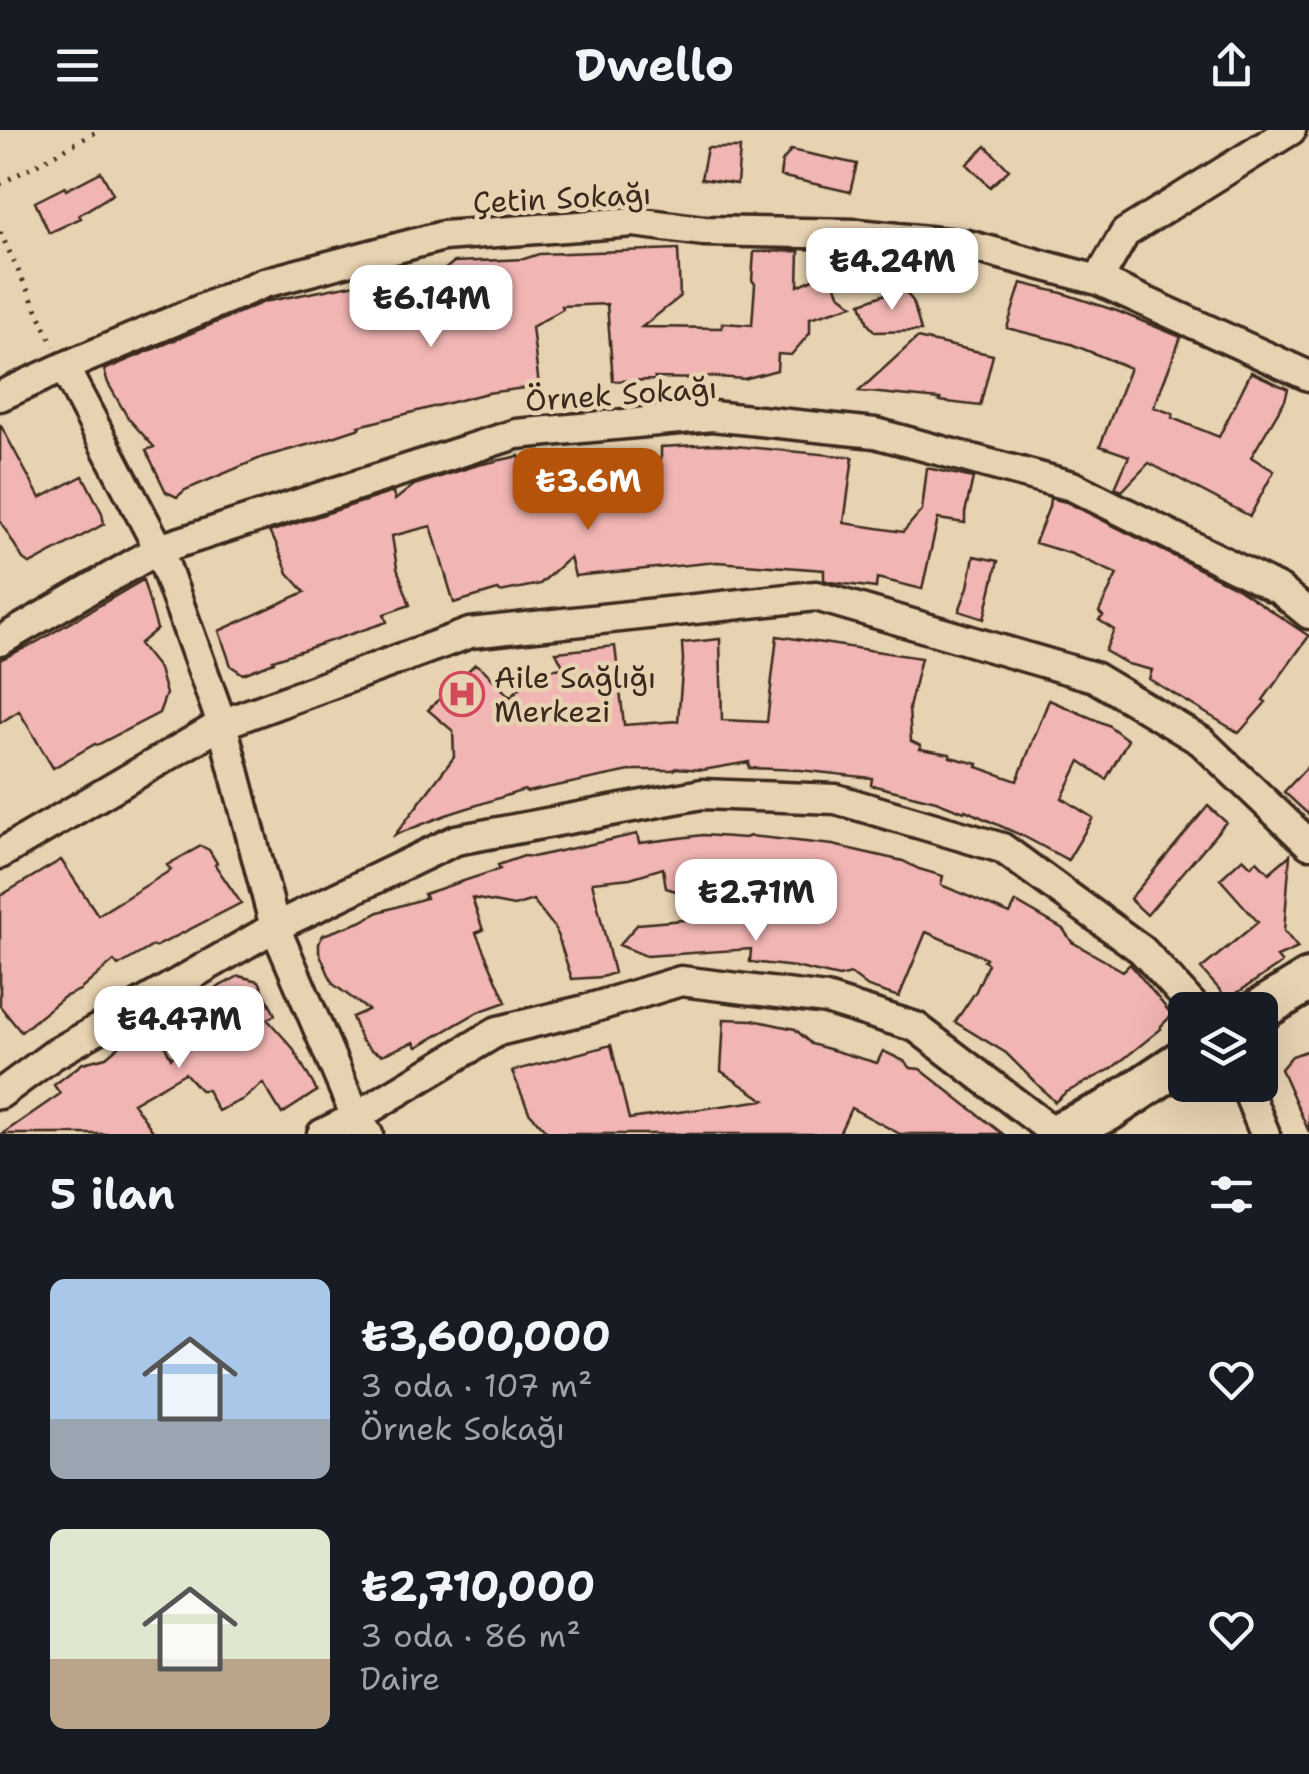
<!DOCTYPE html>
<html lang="tr">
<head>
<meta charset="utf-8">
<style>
	:root { --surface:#171b24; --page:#242831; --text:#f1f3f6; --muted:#9ea1a6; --accent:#b45309 }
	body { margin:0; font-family:"Shantell Sans",sans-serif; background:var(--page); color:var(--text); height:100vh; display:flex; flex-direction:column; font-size:38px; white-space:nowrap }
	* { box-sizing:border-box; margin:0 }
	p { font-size:32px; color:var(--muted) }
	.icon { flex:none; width:55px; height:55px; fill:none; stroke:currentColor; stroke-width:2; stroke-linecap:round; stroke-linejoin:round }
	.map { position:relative; height:1004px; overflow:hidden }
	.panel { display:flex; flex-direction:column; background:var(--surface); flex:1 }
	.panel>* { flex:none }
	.fabs { position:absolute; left:1168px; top:862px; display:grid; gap:20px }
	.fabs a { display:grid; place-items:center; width:110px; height:110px; border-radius:15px; background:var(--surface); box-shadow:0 10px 40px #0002; font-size:50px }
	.price { position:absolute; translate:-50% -85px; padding:0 22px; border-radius:20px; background:#fff; color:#222; font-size:32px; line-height:65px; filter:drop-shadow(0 2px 5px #0008) }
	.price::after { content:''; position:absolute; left:50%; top:60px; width:30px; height:22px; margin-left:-15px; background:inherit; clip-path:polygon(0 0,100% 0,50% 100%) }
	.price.current { background:var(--accent); color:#fff }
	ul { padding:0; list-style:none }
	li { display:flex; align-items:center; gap:30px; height:250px; padding:0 50px }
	li span { display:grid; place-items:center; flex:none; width:280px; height:200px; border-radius:15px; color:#555 }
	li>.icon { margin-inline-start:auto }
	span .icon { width:120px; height:120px; fill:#fffc; stroke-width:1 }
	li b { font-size:42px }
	h2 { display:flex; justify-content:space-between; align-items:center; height:120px; padding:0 50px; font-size:42px }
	header { display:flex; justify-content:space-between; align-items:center; height:130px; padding:0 50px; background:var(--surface); font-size:45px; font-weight:700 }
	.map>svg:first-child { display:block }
	.building { fill:#f1b5b3; stroke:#3b2a1e; stroke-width:2.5 }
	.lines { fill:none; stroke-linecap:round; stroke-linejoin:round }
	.minor-casing { stroke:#3b2a1e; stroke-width:35 }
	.secondary-casing { stroke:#3b2a1e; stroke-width:48 }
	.path { stroke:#3b2a1e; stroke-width:5; stroke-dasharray:2.5 8; stroke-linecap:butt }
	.minor { stroke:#e7d2b1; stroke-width:28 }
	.secondary { stroke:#e7d2b1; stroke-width:40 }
	.labels { text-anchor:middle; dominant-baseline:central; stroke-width:9; stroke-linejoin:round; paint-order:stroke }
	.street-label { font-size:30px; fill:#3b2a1e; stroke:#e7d2b1 }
	.poi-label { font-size:30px; fill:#3b2a1e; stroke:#e7d2b1; text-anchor:start }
</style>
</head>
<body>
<header><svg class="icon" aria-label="menu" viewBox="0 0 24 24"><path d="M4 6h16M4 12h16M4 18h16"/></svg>Dwello<svg class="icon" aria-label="share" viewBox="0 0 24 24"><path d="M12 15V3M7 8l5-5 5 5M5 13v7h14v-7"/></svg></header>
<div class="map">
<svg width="1309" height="1004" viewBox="0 0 1309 1004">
	<rect width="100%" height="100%" fill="#e7d2b1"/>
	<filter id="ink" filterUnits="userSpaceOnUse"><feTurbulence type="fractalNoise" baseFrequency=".01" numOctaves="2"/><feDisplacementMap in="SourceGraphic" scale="20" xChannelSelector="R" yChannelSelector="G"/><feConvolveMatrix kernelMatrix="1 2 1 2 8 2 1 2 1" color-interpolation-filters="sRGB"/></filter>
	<g filter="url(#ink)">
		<!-- building -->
		<path class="building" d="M 986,16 L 1009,40 L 990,57 L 967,34 Z
			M 707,18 L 740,18 L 737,54 L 701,49 Z
			M 791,20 L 857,34 L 850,62 L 780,46 L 782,32 Z
			M 101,42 L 113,64 L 79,85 L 81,88 L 49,103 L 35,72 L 65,57 L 66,60 Z
			M 678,119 L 680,167 L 642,197 L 722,198 L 722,193 L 752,195 L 755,154 L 752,150 L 754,122 L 799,121 L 798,156 L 824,144 L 827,147 L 832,144 L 839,164 L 853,175 L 810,188 L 810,203 L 791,225 L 778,224 L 777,240 L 744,249 L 705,246 L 705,249 L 655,248 L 656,250 L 613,251 L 607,174 L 562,176 L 563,179 L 532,197 L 539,256 L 487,263 L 359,296 L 360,298 L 318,312 L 263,327 L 185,360 L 177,367 L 166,362 L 146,320 L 154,317 L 128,288 L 108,253 L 104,240 L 264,172 L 356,154 L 372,147 L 375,149 L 422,138 L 425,155 L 454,132 L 524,129 L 539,124 Z
			M 1021,153 L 1062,163 L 1117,181 L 1181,207 L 1154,277 L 1173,284 L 1172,288 L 1219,307 L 1251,242 L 1288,259 L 1285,270 L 1251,327 L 1274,341 L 1250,386 L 1149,333 L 1122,361 L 1115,358 L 1129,326 L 1100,316 L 1130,238 L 1071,214 L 1007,198 Z
			M 902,158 L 913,171 L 921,201 L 875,202 L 868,194 L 861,173 Z
			M 917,208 L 993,225 L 980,276 L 939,271 L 940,269 L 859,261 Z
			M 0,294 L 40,368 L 83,346 L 102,383 L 104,394 L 30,434 L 23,429 L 0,391 Z
			M 714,314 L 853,327 L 844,393 L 903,402 L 922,380 L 927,338 L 973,348 L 965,383 L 965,393 L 938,389 L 922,459 L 877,448 L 876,458 L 830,452 L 824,450 L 824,440 L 717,432 L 575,446 L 570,427 L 540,454 L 500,462 L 498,460 L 454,473 L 431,396 L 392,406 L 397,438 L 410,475 L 384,484 L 387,492 L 273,530 L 274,532 L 243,544 L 231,536 L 219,501 L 305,462 L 288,443 L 276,413 L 269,402 L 393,362 L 395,370 L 414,355 L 478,335 L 519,326 L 523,336 L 565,331 L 575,336 L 583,336 L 593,335 L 608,327 L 661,329 L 661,317 Z
			M 1050,368 L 1066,372 L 1237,458 L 1309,506 L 1263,570 L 1266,572 L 1239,603 L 1149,549 L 1152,540 L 1128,534 L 1105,521 L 1114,500 L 1099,490 L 1103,486 L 1099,482 L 1117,444 L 1072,424 L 1035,413 L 1049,377 Z
			M 974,426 L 998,431 L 984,489 L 959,481 L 968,457 Z
			M 143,450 L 157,499 L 139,514 L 159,539 L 166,564 L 159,583 L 97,615 L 95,614 L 53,638 L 19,581 L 0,593 L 0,530 L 37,512 Z
			M 777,506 L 921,528 L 909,578 L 911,611 L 921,616 L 920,619 L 950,624 L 950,627 L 978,634 L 977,637 L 1017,651 L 1049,570 L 1108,595 L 1128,610 L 1106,649 L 1080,631 L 1062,668 L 1093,688 L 1068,730 L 1023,706 L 965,680 L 964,682 L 936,671 L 871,655 L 872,648 L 800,640 L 749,638 L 749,632 L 703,640 L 676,638 L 674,640 L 635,640 L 527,662 L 524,660 L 446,685 L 395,705 L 454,627 L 453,601 L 428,580 L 475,534 L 483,539 L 510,567 L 539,541 L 564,538 L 556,522 L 615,516 L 624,595 L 678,591 L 683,530 L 682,513 L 720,509 L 722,590 L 767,592 Z
			M 1309,635 L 1309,685 L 1284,662 Z
			M 1208,676 L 1226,692 L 1147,785 L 1130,769 Z
			M 637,704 L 639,713 L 703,705 L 745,708 L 750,706 L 833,715 L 903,731 L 919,739 L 943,746 L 941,755 L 1010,784 L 1016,772 L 1063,799 L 1072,812 L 1123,841 L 1130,834 L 1172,885 L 1161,896 L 1161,899 L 1111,939 L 1065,963 L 1055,972 L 1006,923 L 955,892 L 976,861 L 988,834 L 984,831 L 986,828 L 926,802 L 899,867 L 868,857 L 851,844 L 839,847 L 795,837 L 750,832 L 751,819 L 646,826 L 619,815 L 638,794 L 751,784 L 666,758 L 663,738 L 630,748 L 592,752 L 614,843 L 602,847 L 572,849 L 555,798 L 533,770 L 514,776 L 472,768 L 483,800 L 476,803 L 506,872 L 478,882 L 417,917 L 414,912 L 382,925 L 371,920 L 361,910 L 352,887 L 368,880 L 333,854 L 319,822 L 319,813 L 323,805 L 360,792 L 379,782 L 426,768 L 424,764 L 500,739 L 498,735 L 524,726 L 533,727 Z
			M 201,716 L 209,720 L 217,733 L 215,735 L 241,773 L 155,817 L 153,816 L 118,836 L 114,831 L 80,860 L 64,867 L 21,902 L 0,876 L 0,766 L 61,730 L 98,785 L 171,740 L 167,735 Z
			M 1290,725 L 1284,801 L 1298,818 L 1277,827 L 1282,833 L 1228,869 L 1201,839 L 1258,792 L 1220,749 L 1243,728 L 1251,736 L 1257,731 L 1269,743 Z
			M 239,846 L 259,851 L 275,885 L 267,889 L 292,917 L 317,961 L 282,984 L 263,953 L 244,969 L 218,981 L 207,960 L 200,960 L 185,943 L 133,973 L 155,1004 L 2,1004 L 60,964 L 54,955 L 83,933 L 106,927 L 125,911 L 155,896 L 171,928 L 228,889 L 211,863 L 220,856 Z
			M 724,889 L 753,890 L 795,899 L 811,914 L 877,933 L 883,921 L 904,931 L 911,938 L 920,939 L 1003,1004 L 900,1004 L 851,978 L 839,1004 L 549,1004 L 529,982 L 512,941 L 611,915 L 629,989 L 764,970 L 721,941 Z
			M 1309,920 L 1309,1002 L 1281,939 L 1292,926 Z"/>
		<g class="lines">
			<defs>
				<path id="minor" d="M 1098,150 L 1125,103 L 1291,0
					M 64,237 L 159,419 L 222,594 L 275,797 L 356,987 L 368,1004
					M 0,266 L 64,237 L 264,153 L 443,106 L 634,92 L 704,101 L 858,104 L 967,115 L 1098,150 L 1309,246
					M 0,511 L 159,419 L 516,304 L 712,286 L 875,303 L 1072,356 L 1280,460 L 1309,484
					M 0,724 L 222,594 L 470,503 L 816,466 L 1094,547 L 1201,611 L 1309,714
					M 1245,955 L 1265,1004
					M 0,964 L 53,925 L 275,797 L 456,710 L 702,664 L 836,669 L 1002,718 L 1142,820 L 1197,880
					M 322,1004 L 356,987 L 498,901 L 585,880 L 681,851 L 826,869 L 916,897 L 1056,1004"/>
				<path id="secondary" d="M 1260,880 L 1309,850
					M 1056,1004 L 1107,981 L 1185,929"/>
			</defs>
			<!-- minor casing -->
			<use href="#minor" class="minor-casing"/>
			<!-- secondary casing -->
			<use href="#secondary" class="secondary-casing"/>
			<!-- path -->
			<path class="path" d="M 0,54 L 100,0
				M 0,102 L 54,216"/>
			<!-- minor -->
			<use href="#minor" class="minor"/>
			<!-- secondary -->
			<use href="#secondary" class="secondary"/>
		</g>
	</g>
	<!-- icons -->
	<defs>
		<symbol id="hospital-ring" viewBox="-11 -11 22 22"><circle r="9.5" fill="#e7d2b1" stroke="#d1495b" stroke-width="1.5"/><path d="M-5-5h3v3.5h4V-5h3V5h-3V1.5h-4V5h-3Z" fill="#d1495b"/></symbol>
	</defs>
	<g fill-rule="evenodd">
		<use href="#hospital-ring" x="437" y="539" width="50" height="50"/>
	</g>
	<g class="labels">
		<!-- street labels -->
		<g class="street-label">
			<text transform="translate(562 68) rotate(-3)">Çetin Sokağı</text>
			<text transform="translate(621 264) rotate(-4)">Örnek Sokağı</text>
		</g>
		<!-- poi labels -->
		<g class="poi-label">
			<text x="494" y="547">Aile Sağlığı<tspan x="494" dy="34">Merkezi</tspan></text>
		</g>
	</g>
</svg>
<div class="fabs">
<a><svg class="icon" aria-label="layers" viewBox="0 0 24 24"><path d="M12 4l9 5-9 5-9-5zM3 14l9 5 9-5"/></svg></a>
</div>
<b class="price" style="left:892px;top:183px">₺4.24M</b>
<b class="price" style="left:431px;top:220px">₺6.14M</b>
<b class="price current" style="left:588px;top:403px">₺3.6M</b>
<b class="price" style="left:756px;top:814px">₺2.71M</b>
<b class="price" style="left:179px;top:941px">₺4.47M</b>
</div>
<section class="panel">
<h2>5 ilan<svg class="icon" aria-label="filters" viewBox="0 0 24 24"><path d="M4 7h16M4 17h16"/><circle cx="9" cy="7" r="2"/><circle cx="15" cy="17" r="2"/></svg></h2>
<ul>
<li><span style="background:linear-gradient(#a9c7e8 70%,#9aa5b1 0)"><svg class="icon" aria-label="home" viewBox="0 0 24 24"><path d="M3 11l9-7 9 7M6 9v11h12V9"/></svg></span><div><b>₺3,600,000</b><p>3 oda · 107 m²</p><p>Örnek Sokağı</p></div><svg class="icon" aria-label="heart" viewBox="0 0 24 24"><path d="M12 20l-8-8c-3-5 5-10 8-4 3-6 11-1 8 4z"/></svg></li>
<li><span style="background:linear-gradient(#dfe7d0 65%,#b9a48a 0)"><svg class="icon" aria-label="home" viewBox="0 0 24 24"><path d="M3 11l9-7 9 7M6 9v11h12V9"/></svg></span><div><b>₺2,710,000</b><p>3 oda · 86 m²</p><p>Daire</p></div><svg class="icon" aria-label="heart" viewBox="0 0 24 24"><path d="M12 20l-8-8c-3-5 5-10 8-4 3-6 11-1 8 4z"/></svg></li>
</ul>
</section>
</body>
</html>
